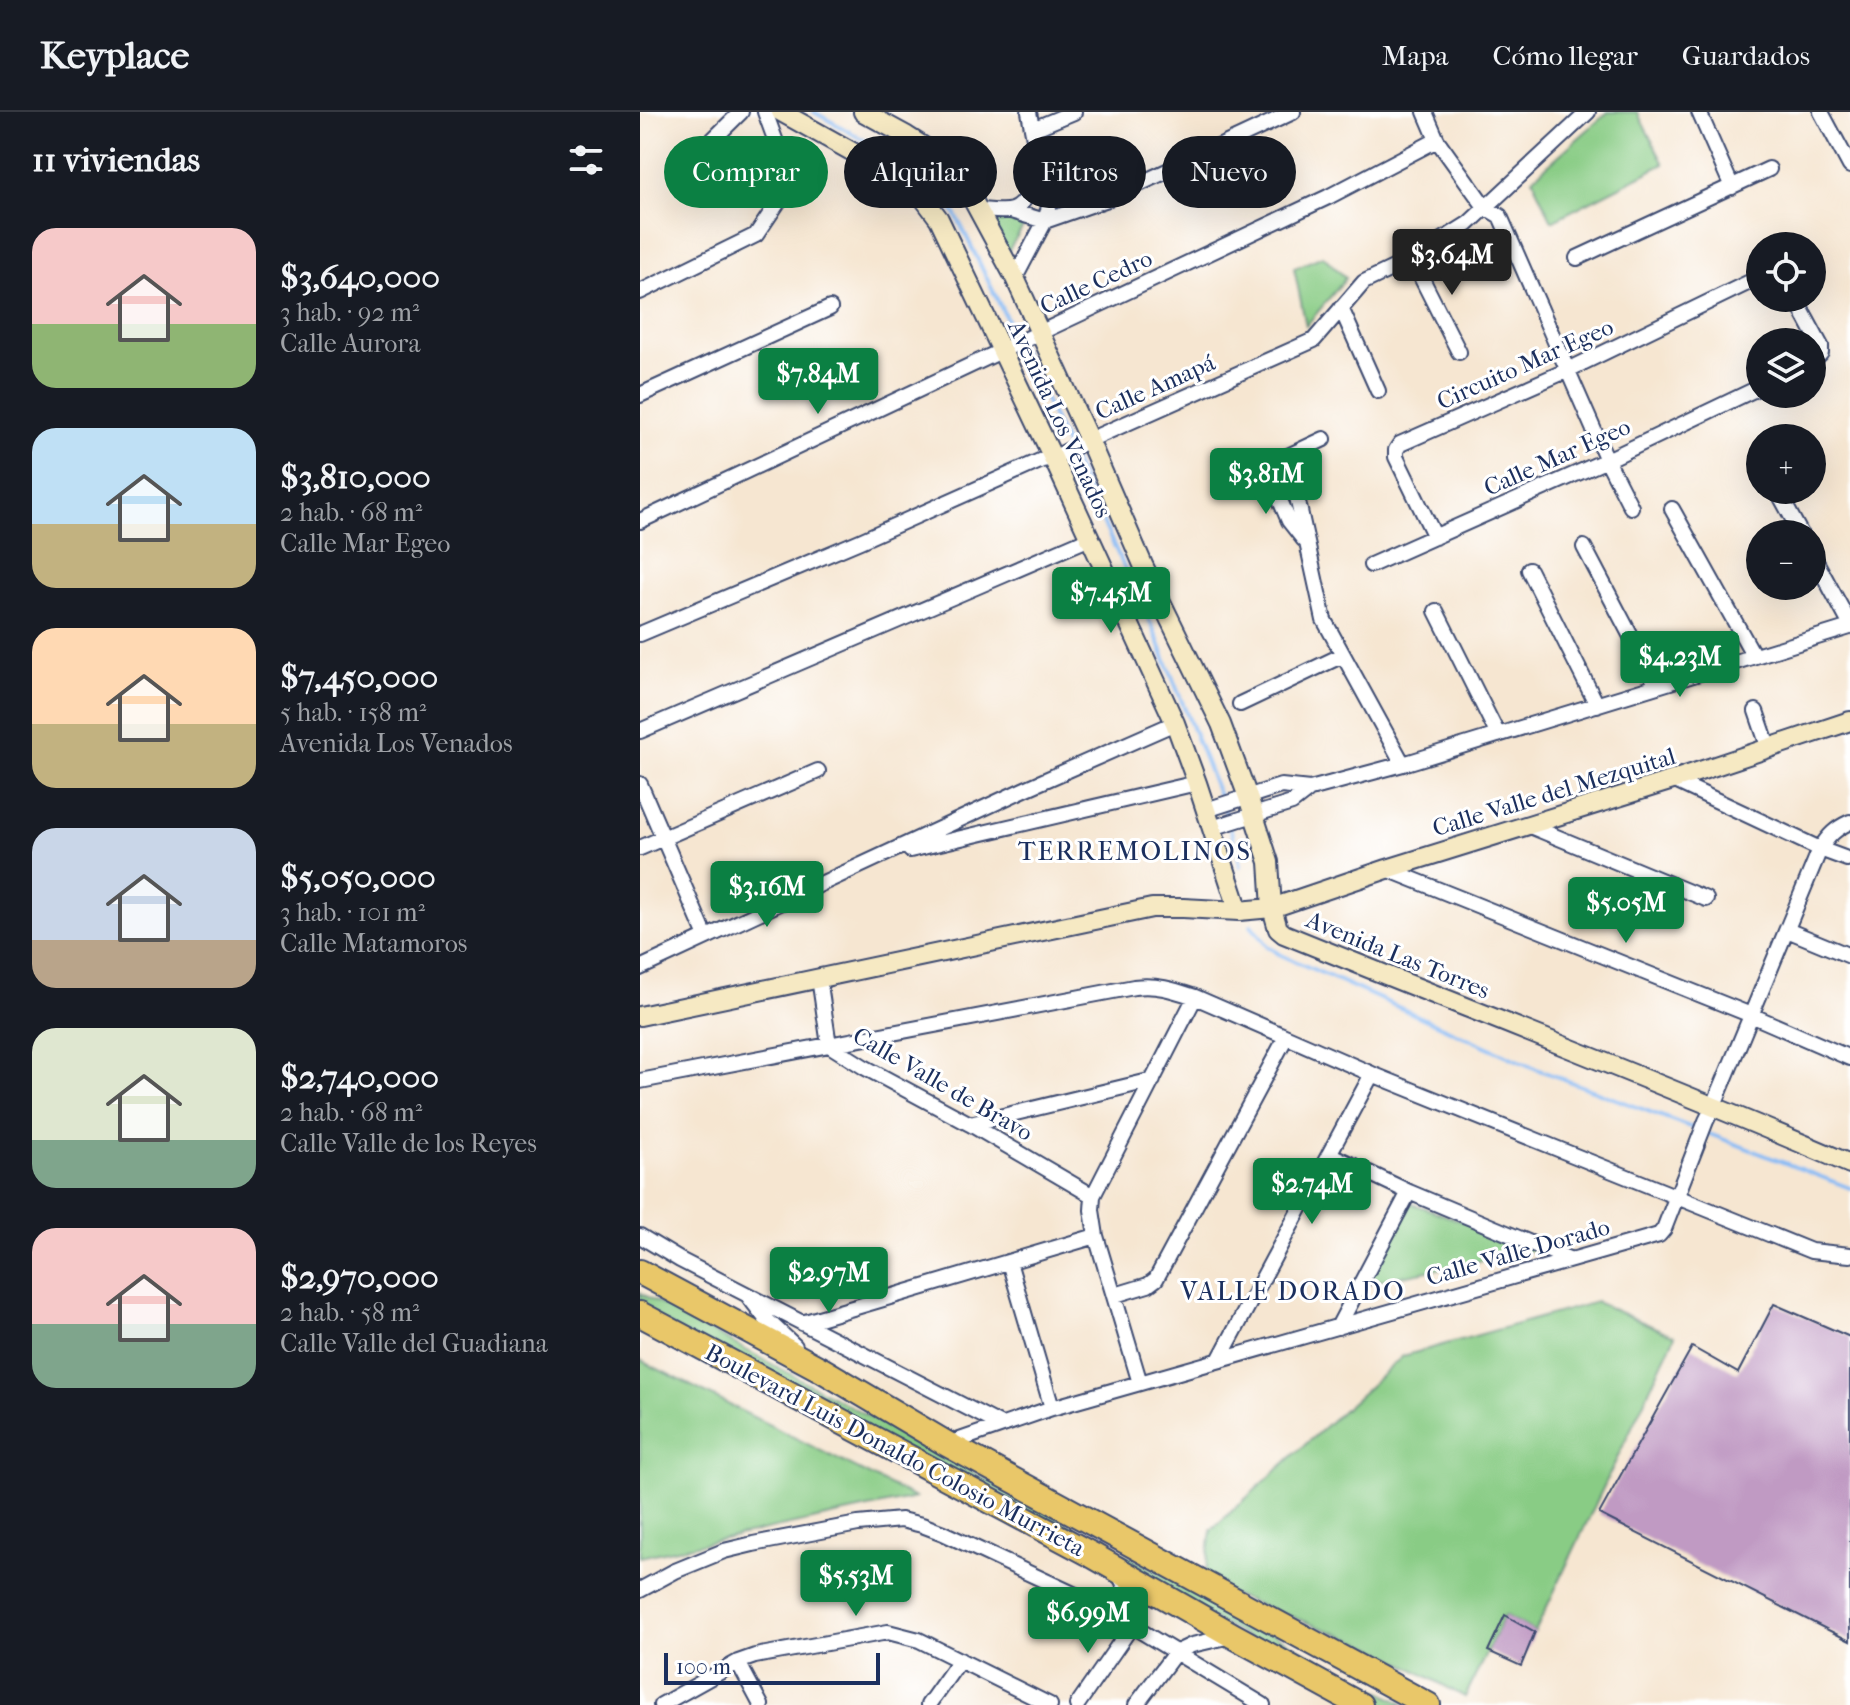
<!DOCTYPE html>
<html lang="es">
<head>
<meta charset="utf-8">
<style>
	:root { --surface:#171b24; --page:#20242c; --text:#f1f3f6; --muted:#9ea1a6; --line:#363941; --accent:#0b8043 }
	body { margin:0; font-family:"IM FELL French Canon",serif; background:var(--page); color:var(--text); height:100vh; display:flex; flex-direction:column; font-size:30px; white-space:nowrap }
	* { box-sizing:border-box; margin:0 }
	p { font-size:26px; color:var(--muted) }
	.icon { flex:none; width:44px; height:44px; fill:none; stroke:currentColor; stroke-width:2; stroke-linecap:round; stroke-linejoin:round }
	.map { position:relative; flex:1; overflow:hidden }
	.panel { display:flex; flex-direction:column; background:var(--surface); width:640px }
	.panel>* { flex:none }
	.top-card { position:absolute; left:24px; top:24px; width:760px; height:72px; display:flex; gap:16px }
	.fabs { position:absolute; left:1106px; top:120px; display:grid; gap:16px }
	.fabs a { display:grid; place-items:center; width:80px; height:80px; border-radius:50%; background:var(--surface); box-shadow:0 8px 32px #0002; font-size:40px }
	.scale { position:absolute; left:24px; bottom:20px; width:216px; box-sizing:border-box; padding-left:8px; border:4px solid #1b2f5e; border-top:0; font-size:22px; line-height:28px; white-space:nowrap; color:#1b2f5e; -webkit-text-stroke:6px #fff; paint-order:stroke }
	.price { position:absolute; translate:-50% -68px; padding:0 18px; border-radius:8px; background:var(--accent); color:#fff; font-size:26px; line-height:52px; filter:drop-shadow(0 2px 4px #0008) }
	.price::after { content:''; position:absolute; left:50%; top:48px; width:24px; height:18px; margin-left:-12px; background:inherit; clip-path:polygon(0 0,100% 0,50% 100%) }
	.price.on { background:#222; color:#fff }
	ul { padding:0; list-style:none }
	li { display:flex; align-items:center; gap:24px; height:200px; padding:0 32px }
	li span { display:grid; place-items:center; flex:none; width:224px; height:160px; border-radius:24px; color:#555 }
	li>.icon { margin-inline-start:auto }
	span .icon { width:96px; height:96px; fill:#fffc; stroke-width:1 }
	li b { font-size:34px }
	h2 { display:flex; justify-content:space-between; align-items:center; height:96px; padding:0 32px; font-size:34px }
	.chip { padding:0 28px; border-radius:36px; background:var(--surface); box-shadow:0 8px 32px #0002; font-size:28px; line-height:72px }
	.chip.on { background:var(--accent); color:#fff }
	header { display:flex; align-items:center; gap:48px; box-sizing:border-box; height:112px; padding:0 40px; background:var(--surface); border-bottom:2px solid var(--line) }
	header strong { font-size:38px }
	nav { display:flex; gap:44px; margin-inline-start:auto; font-size:28px }
	main { display:flex; flex:1; min-height:0 }
	.map>svg:first-child { display:block }
	.green { fill:#89cc85; stroke:#527e72; stroke-width:2 }
	.lines { fill:none; stroke-linecap:round; stroke-linejoin:round }
	.stream { stroke:#88bbf5; stroke-width:4 }
	.building { fill:#c09ac3 }
	.street-casing { stroke:#3c4a6f; stroke-width:18 }
	.secondary-casing { stroke:#3c4a6f; stroke-width:22 }
	.highway-casing { stroke:#3c4a6f; stroke-width:28 }
	.street { stroke:#fff; stroke-width:14 }
	.secondary { stroke:#f6e9c3; stroke-width:18 }
	.highway { stroke:#e9c769; stroke-width:24 }
	.labels { text-anchor:middle; dominant-baseline:central; stroke-width:6; stroke-linejoin:round; paint-order:stroke }
	.street-label { font-size:24px; fill:#1b2f5e; stroke:#fff }
	.neighbourhood-label { font-size:26px; letter-spacing:2px; fill:#1b2f5e; stroke:#fff }
</style>
</head>
<body>
<header>
<strong>Keyplace</strong>
<nav><a>Mapa</a><a>Cómo llegar</a><a>Guardados</a></nav>
</header>
<main>
<section class="panel">
<h2>11 viviendas<svg class="icon" aria-label="filters" viewBox="0 0 24 24"><path d="M4 7h16M4 17h16"/><circle cx="9" cy="7" r="2"/><circle cx="15" cy="17" r="2"/></svg></h2>
<ul>
<li><span style="background:linear-gradient(#f6c9c9 60%,#8fb573 0)"><svg class="icon" aria-label="home" viewBox="0 0 24 24"><path d="M3 11l9-7 9 7M6 9v11h12V9"/></svg></span><div><b>$3,640,000</b><p>3 hab. · 92 m²</p><p>Calle Aurora</p></div></li>
<li><span style="background:linear-gradient(#bfe0f5 60%,#c2b280 0)"><svg class="icon" aria-label="home" viewBox="0 0 24 24"><path d="M3 11l9-7 9 7M6 9v11h12V9"/></svg></span><div><b>$3,810,000</b><p>2 hab. · 68 m²</p><p>Calle Mar Egeo</p></div></li>
<li><span style="background:linear-gradient(#ffd9b3 60%,#c2b280 0)"><svg class="icon" aria-label="home" viewBox="0 0 24 24"><path d="M3 11l9-7 9 7M6 9v11h12V9"/></svg></span><div><b>$7,450,000</b><p>5 hab. · 158 m²</p><p>Avenida Los Venados</p></div></li>
<li><span style="background:linear-gradient(#c9d6e8 70%,#b9a48a 0)"><svg class="icon" aria-label="home" viewBox="0 0 24 24"><path d="M3 11l9-7 9 7M6 9v11h12V9"/></svg></span><div><b>$5,050,000</b><p>3 hab. · 101 m²</p><p>Calle Matamoros</p></div></li>
<li><span style="background:linear-gradient(#dfe7d0 70%,#7fa58c 0)"><svg class="icon" aria-label="home" viewBox="0 0 24 24"><path d="M3 11l9-7 9 7M6 9v11h12V9"/></svg></span><div><b>$2,740,000</b><p>2 hab. · 68 m²</p><p>Calle Valle de los Reyes</p></div></li>
<li><span style="background:linear-gradient(#f6c9c9 60%,#7fa58c 0)"><svg class="icon" aria-label="home" viewBox="0 0 24 24"><path d="M3 11l9-7 9 7M6 9v11h12V9"/></svg></span><div><b>$2,970,000</b><p>2 hab. · 58 m²</p><p>Calle Valle del Guadiana</p></div></li>
</ul>
</section>
<div class="map">
<svg width="1210" height="1593" viewBox="0 0 1210 1593">
	<rect width="100%" height="100%" fill="#fff"/>
	<filter id="ink" filterUnits="userSpaceOnUse"><feTurbulence type="fractalNoise" baseFrequency=".0125" numOctaves="2"/><feDisplacementMap in="SourceGraphic" scale="16" xChannelSelector="R" yChannelSelector="G"/><feConvolveMatrix kernelMatrix="1 2 1 2 8 2 1 2 1" color-interpolation-filters="sRGB"/></filter>
	<filter id="wash" filterUnits="userSpaceOnUse"><feTurbulence type="fractalNoise" baseFrequency=".006" numOctaves="4" result="noise"/><feDisplacementMap in="SourceGraphic" scale="32" xChannelSelector="R" yChannelSelector="G"/><feGaussianBlur stdDeviation="1.8" result="paint"/><feColorMatrix in="noise" values="0 0 0 0 0 0 0 0 0 0 0 0 0 0 0 0 0 1.4 0 .05"/><feComposite in="paint" operator="in"/></filter>
	<g filter="url(#wash)">
		<rect width="100%" height="100%" fill="#f6e6d1"/>
		<!-- green -->
		<path class="green" d="M 968,0 L 997,0 L 1024,52 L 912,109 L 895,74 L 896,73 L 893,66 Z
			M 359,104 L 386,110 L 364,146 L 344,105 Z
			M 683,144 L 706,166 L 666,214 L 654,156 Z
			M 762,1088 L 900,1137 L 727,1171 Z
			M 0,1181 L 765,1593 L 738,1593 L 721,1587 L 0,1197 Z
			M 956,1190 L 1035,1224 L 895,1520 L 865,1503 L 825,1585 L 733,1535 L 564,1472 L 571,1418 L 763,1244 Z
			M 0,1248 L 275,1386 L 0,1445 Z"/>
		<g class="lines">
			<!-- stream -->
			<path class="stream" d="M 174,0 L 270,54 L 297,77 L 316,103 L 376,226
				M 380,234 L 427,335
				M 431,343 L 513,516 L 585,699 L 598,742 L 600,754
				M 611,813 L 627,834 L 639,842 L 899,958 L 1058,1018
				M 1067,1021 L 1210,1076"/>
		</g>
		<g id="blocks">
			<!-- building -->
			<path class="building" d="M 1134,1192 L 1210,1225 L 1210,1529 L 959,1402 L 1052,1235 L 1098,1261 Z
				M 865,1503 L 895,1520 L 881,1554 L 848,1539 Z"/>
		</g>
	</g>
	<g filter="url(#ink)">
		<use href="#blocks" fill-opacity="0" stroke="#3c4a6f" stroke-width="2"/>
		<g class="lines">
			<defs>
				<path id="street" d="M 785,0 L 797,28 L 845,95 L 860,104 L 967,348 L 991,395
					M 1059,0 L 1092,75
					M 1181,0 L 1210,54
					M 393,17 L 434,0
					M 38,62 L 101,0
					M 340,98 C 349,98 363,101 372,98 C 390,91 393,64 398,48
					M 371,99 L 405,109
					M 405,109 L 465,88 L 653,0
					M 937,146 L 1129,57
					M 772,147 L 819,240
					M 375,166 L 405,109 L 410,91 L 407,69 L 398,48 L 389,0
					M 0,180 L 116,123 L 151,71 L 125,0
					M 1155,186 L 1181,234 L 1181,241 L 1172,250
					M 701,196 L 738,279
					M 0,283 L 190,196
					M 648,344 L 684,508 L 763,652
					M 625,354 L 649,409 L 664,428
					M 584,374 L 684,327
					M 1137,378 L 1161,422
					M 1032,397 L 1114,544
					M 0,409 L 688,85 L 797,28
					M 795,425 L 756,345 L 756,338 L 760,332 L 928,258 L 1120,165
					M 944,435 L 1017,574
					M 1172,442 L 1210,512
					M 731,453 L 967,348 L 1120,275
					M 889,458 L 957,593
					M 796,499 L 858,623
					M 0,522 L 220,429 L 402,348 L 413,346 L 449,328 L 674,228 L 724,170 L 772,147 L 828,112 L 948,0
					M 600,592 L 703,543
					M 1116,599 L 1129,637
					M 0,619 L 450,426
					M 1033,668 L 1180,737 L 1207,747
					M 0,672 L 66,825
					M 566,698 L 641,674 L 670,677 L 763,652 L 1210,515
					M 890,714 L 1066,787
					M 572,716 L 652,691 L 670,677
					M 0,736 L 178,659
					M 270,738 L 557,671
					M 747,757 L 1111,903 L 1210,946
					M 1147,818 L 1210,844
					M 0,856 L 385,677 L 535,611
					M 179,866 L 189,933 L 224,955 L 330,1012 L 453,1084
					M 0,969 L 494,875 C 517,872 534,878 555,885 L 732,962 L 1171,1139 L 1210,1143
					M 330,1012 L 513,968
					M 689,1042 L 769,1080 L 931,1148
					M 0,1124 L 40,1148 L 361,1313
					M 456,1124 L 500,1271
					M 369,1150 L 412,1296
					M 475,1183 L 508,1173 L 516,1167 L 646,925
					M 109,1185 L 126,1207 L 155,1234
					M 162,1211 L 456,1124 L 452,1098 L 453,1084 L 555,885
					M 698,1215 L 769,1080
					M 579,1248 L 732,962
					M 308,1332 L 412,1296 L 500,1271 L 1019,1123 L 1024,1117 L 1066,1009 L 1074,993 L 1180,737 C 1189,723 1195,717 1210,710
					M 0,1478 L 35,1459 L 84,1439 L 113,1432 L 218,1412 L 261,1408 L 282,1413 L 303,1421 L 459,1494 L 623,1593
					M 98,1550 L 121,1593
					M 21,1593 L 98,1550 L 115,1544 L 248,1520 L 279,1528 L 410,1593
					M 288,1593 L 320,1548
					M 437,1593 L 491,1515 L 493,1491 L 479,1462
					M 496,1593 L 535,1541 L 552,1533 L 591,1524"/>
				<path id="secondary" d="M 141,0 L 263,68 L 284,87 L 299,107 L 413,346 L 535,611 L 557,671 L 599,799
					M 223,0 L 267,24 L 286,36 L 307,54 L 328,79 L 375,166 L 449,328 L 504,455 L 581,612 L 608,685 L 629,750 L 632,796 L 638,817 L 644,822 C 833,899 1023,971 1210,1052
					M 0,904 L 512,796 L 543,796 L 599,799 L 632,796 L 747,757 L 1033,668 L 1210,609"/>
				<path id="highway" d="M 0,1160 L 182,1258 L 307,1332 L 788,1593
					M 0,1202 L 452,1443 L 592,1523 L 720,1593"/>
			</defs>
			<!-- street casing -->
			<use href="#street" class="street-casing"/>
			<!-- secondary casing -->
			<use href="#secondary" class="secondary-casing"/>
			<!-- highway casing -->
			<use href="#highway" class="highway-casing"/>
			<!-- street -->
			<use href="#street" class="street"/>
			<!-- secondary -->
			<use href="#secondary" class="secondary"/>
			<!-- highway -->
			<use href="#highway" class="highway"/>
		</g>
	</g>
	<g class="labels">
		<!-- street labels -->
		<g class="street-label">
			<text transform="translate(456 170) rotate(-25)">Calle Cedro</text>
			<text transform="translate(885 252) rotate(-24)">Circuito Mar Egeo</text>
			<text transform="translate(515 275) rotate(-24)">Calle Amapá</text>
			<text transform="translate(420 307) rotate(65)">Avenida Los Venados</text>
			<text transform="translate(917 345) rotate(-24)">Calle Mar Egeo</text>
			<text transform="translate(914 680) rotate(-17)">Calle Valle del Mezquital</text>
			<text transform="translate(758 843) rotate(22)">Avenida Las Torres</text>
			<text transform="translate(303 972) rotate(30)">Calle Valle de Bravo</text>
			<text transform="translate(878 1140) rotate(-16)">Calle Valle Dorado</text>
			<text transform="translate(255 1338) rotate(28)">Boulevard Luis Donaldo Colosio Murrieta</text>
		</g>
		<!-- neighbourhood labels -->
		<g class="neighbourhood-label">
			<text x="495" y="739">TERREMOLINOS</text>
			<text x="653" y="1179">VALLE DORADO</text>
		</g>
	</g>
</svg>
<div class="fabs">
<a><svg class="icon" aria-label="locate" viewBox="0 0 24 24"><circle cx="12" cy="12" r="6"/><path d="M12 2v4M12 18v4M2 12h4M18 12h4"/></svg></a>
<a><svg class="icon" aria-label="layers" viewBox="0 0 24 24"><path d="M12 4l9 5-9 5-9-5zM3 14l9 5 9-5"/></svg></a>
<a>+</a>
<a>−</a>
</div>
<div class="scale">100 m</div>
<b class="price on" style="left:812px;top:185px">$3.64M</b>
<b class="price" style="left:178px;top:304px">$7.84M</b>
<b class="price" style="left:626px;top:404px">$3.81M</b>
<b class="price" style="left:471px;top:523px">$7.45M</b>
<b class="price" style="left:1040px;top:587px">$4.23M</b>
<b class="price" style="left:127px;top:817px">$3.16M</b>
<b class="price" style="left:986px;top:833px">$5.05M</b>
<b class="price" style="left:672px;top:1114px">$2.74M</b>
<b class="price" style="left:189px;top:1203px">$2.97M</b>
<b class="price" style="left:216px;top:1506px">$5.53M</b>
<b class="price" style="left:448px;top:1543px">$6.99M</b>
<div class="top-card">
<a class="chip on">Comprar</a>
<a class="chip">Alquilar</a>
<a class="chip">Filtros</a>
<a class="chip">Nuevo</a>
</div>
</div>
</main>
</body>
</html>
